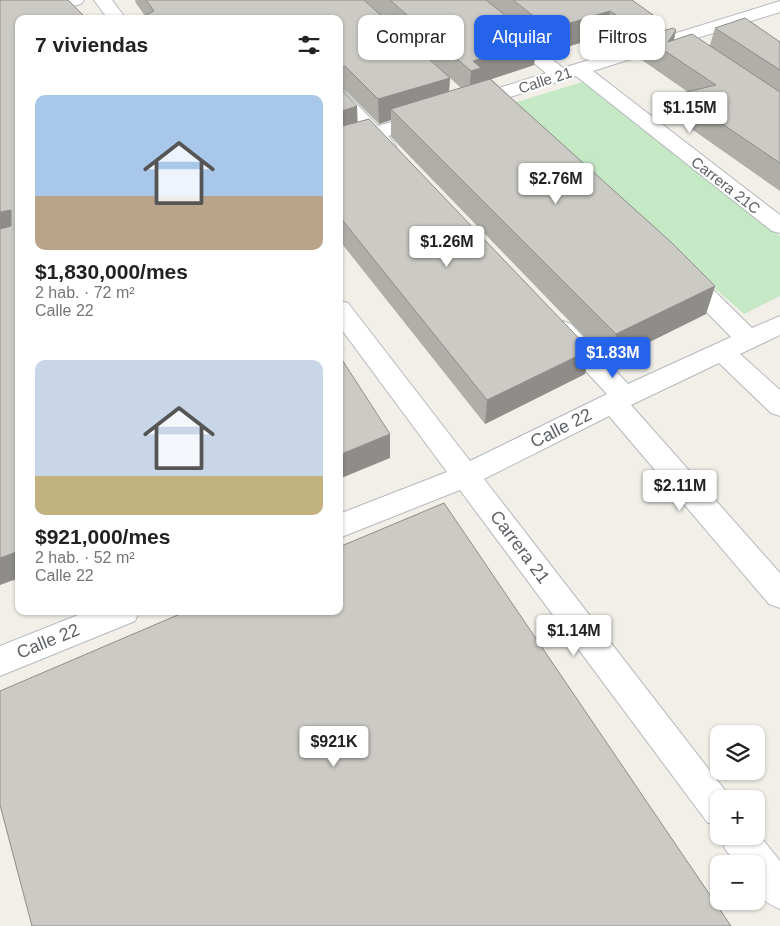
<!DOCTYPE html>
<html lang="es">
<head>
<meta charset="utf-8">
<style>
	:root { --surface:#fff; --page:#f2f2f2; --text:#222; --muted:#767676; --accent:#2563eb }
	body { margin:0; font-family:Arial,sans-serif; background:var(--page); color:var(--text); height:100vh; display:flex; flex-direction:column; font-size:19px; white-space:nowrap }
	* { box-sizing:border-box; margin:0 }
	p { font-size:16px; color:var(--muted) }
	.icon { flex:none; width:28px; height:28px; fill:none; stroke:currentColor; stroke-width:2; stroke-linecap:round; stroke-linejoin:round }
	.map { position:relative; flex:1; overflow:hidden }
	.details { position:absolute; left:15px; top:15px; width:328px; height:600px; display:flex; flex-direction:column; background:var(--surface); border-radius:10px; box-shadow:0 1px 4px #0004 }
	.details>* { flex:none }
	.guide { position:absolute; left:358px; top:15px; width:348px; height:45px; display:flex; gap:10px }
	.tools { position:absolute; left:710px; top:725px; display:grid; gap:10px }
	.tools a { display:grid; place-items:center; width:55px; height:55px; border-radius:10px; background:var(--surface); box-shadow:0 1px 4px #0004; font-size:25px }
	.price { position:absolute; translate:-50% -42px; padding:0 11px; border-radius:5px; background:#fff; color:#222; font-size:16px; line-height:32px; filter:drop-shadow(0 1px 2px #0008) }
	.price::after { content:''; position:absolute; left:50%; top:30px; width:15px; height:11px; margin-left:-8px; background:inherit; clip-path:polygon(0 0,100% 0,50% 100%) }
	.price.current { background:var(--accent); color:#fff }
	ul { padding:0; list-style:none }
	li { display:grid; align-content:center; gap:10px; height:265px; padding:0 20px }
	li span { display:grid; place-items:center; height:155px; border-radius:10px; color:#555 }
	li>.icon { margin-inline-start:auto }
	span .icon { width:90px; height:90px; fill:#fffc; stroke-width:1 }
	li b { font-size:21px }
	h2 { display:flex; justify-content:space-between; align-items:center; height:60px; padding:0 20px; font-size:21px }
	.pill { padding:0 18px; border-radius:10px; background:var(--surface); box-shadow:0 1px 4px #0004; font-size:18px; line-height:45px }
	.pill.current { background:var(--accent); color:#fff }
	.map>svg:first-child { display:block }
	.green { fill:#c5e8c5 }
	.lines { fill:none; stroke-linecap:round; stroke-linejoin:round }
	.street-casing { stroke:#b5b8bc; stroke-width:2 }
	.street { fill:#fff; fill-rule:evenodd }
	.wall { fill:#afaea9; fill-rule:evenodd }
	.shaded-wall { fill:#8f8d8a }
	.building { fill:#cccac5; stroke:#8f8d8a }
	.labels { text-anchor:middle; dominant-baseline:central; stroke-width:4; stroke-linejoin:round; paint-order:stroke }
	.far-street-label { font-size:15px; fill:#5f6368; stroke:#fff }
	.street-label { font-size:18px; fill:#5f6368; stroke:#fff }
</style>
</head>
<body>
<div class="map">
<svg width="780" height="926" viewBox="0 0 780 926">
	<rect width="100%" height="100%" fill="#f1efe8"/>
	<!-- green -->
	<path class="green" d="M 582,82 L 780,236 L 780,296 L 744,314 L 507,105 Z"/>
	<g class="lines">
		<defs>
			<path id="street" d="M 53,0 L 84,0 L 81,4 L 0,23 L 0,13 Z
				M 94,0 L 112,0 L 126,19 L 108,19 Z
				M 458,0 L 478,0 L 563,68 L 780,1 L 780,12 L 593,71 L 780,215 L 780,233 L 772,231 L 576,76 L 476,108 L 462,108 L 459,104 L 462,100 L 546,73 Z
				M 339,91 L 346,93 L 378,126 L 428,111 L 435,113 L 438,117 L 435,121 L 388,136 L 396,146 L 393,150 C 382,153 378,150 371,142 L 339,151 L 339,138 L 361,132 L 339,108 Z
				M 684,267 L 692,269 L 752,328 L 780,316 L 780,335 L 740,354 L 780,390 L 780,416 L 771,413 L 719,363 L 631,405 L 780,573 L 780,608 L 769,604 L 609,416 L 484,479 L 731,798 L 719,799 L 719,827 L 707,822 L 460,490 L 339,538 L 339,514 L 447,472 L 339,326 L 339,301 L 348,303 L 470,461 L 607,394 L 553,336 L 550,330 L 553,324 L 562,321 L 571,324 L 628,384 L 731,337 L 676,281 L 672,275 L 676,269 Z
				M 88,611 L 139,611 L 135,621 L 0,676 L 0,646 Z
				M 756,831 L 780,861 L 780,909 C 755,899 756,888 756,864 L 737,864 L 725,849 L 720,836 L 756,836 Z"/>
		</defs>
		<!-- street casing -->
		<use href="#street" class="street-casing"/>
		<!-- street -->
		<use href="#street" class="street"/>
	</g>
	<!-- wall -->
	<path class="wall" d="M 135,0 L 632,0 L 649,35 L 676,30 L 674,40 L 710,45 L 715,28 L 780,42 L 780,191 L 673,116 L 678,94 L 688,92 L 639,58 L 643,41 L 623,47 L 606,35 L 547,53 L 536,44 L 534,65 L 491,79 L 715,286 L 706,314 L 609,362 L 391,137 L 391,120 L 379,124 L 347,92 L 342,90 L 357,106 L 357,122 L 590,350 L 585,374 L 485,424 L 339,240 L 339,19 L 145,16 L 136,3 ZM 450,78 L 461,88 L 449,91 Z"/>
	<!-- shaded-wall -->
	<path class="shaded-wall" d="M 610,11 L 606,35 L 547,53 L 550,29 Z
		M 653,15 L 648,39 L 644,37 L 643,41 L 623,47 L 628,23 Z
		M 676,30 L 671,52 L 668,42 Z
		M 537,41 L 534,65 L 480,83 L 469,96 L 471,71 L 473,61 Z
		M 450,78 L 448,102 L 391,109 L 391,120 L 379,124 L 378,99 Z
		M 357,106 L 358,131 L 339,136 L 339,112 Z
		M 11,210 L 19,231 L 0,239 L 0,212 Z
		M 715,286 L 706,314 L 609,362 L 616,334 Z
		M 590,350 L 585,374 L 485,424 L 487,400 Z
		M 390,434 L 390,458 L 339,479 L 339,455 Z
		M 19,551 L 19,578 L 0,585 L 0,558 Z"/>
	<!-- building -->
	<path class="building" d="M 0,0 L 68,0 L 87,19 L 19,19 L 19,551 L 0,558 L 0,229 L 11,226 L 11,210 L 0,212 Z
		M 146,0 L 364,0 L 450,78 L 378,99 L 346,67 L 339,66 L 339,19 L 139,19 L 154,11 Z
		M 390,0 L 486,0 L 537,41 L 473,61 L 481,68 L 471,71 Z
		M 513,0 L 632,0 L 653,15 L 628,23 L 610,11 L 550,29 Z
		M 745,18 L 780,42 L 780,70 L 715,28 Z
		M 673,28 L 676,30 L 668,42 L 692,34 L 780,92 L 780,163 L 678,94 L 716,85 L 644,37 Z
		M 490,79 L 672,243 L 715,286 L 616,334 L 391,109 Z
		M 339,87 L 357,106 L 339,112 Z
		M 369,119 L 590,350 L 487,400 L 339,216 L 339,127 Z
		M 339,355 L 390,434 L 339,455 Z
		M 444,503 L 731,926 L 32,926 L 0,805 L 0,691 L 187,611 L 339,611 L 339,547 Z"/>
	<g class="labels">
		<!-- far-street labels -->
		<g class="far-street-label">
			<text transform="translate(545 80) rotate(-18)">Calle 21</text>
			<text transform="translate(726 185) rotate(38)">Carrera 21C</text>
		</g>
		<!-- street labels -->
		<g class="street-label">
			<text transform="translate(561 428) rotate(-27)">Calle 22</text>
			<text transform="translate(520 547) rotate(53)">Carrera 21</text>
			<text transform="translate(48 641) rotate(-22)">Calle 22</text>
		</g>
	</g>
</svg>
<div class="tools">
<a><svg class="icon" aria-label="layers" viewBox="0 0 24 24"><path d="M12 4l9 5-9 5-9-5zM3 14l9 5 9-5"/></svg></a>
<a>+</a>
<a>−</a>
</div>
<b class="price" style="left:690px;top:134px">$1.15M</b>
<b class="price" style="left:556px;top:205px">$2.76M</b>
<b class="price" style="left:447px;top:268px">$1.26M</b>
<b class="price current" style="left:613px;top:379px">$1.83M</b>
<b class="price" style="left:680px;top:512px">$2.11M</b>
<b class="price" style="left:574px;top:657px">$1.14M</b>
<b class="price" style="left:334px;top:768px">$921K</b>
<div class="guide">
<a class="pill">Comprar</a>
<a class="pill current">Alquilar</a>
<a class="pill">Filtros</a>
</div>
<section class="details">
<h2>7 viviendas<svg class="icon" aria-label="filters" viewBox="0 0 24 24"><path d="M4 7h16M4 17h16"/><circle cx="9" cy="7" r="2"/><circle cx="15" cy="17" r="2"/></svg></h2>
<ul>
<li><span style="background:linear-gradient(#a9c7e8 65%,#b9a48a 0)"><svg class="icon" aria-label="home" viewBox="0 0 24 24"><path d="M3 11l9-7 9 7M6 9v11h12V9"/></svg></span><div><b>$1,830,000/mes</b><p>2 hab. · 72 m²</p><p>Calle 22</p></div></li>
<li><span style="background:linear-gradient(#c9d6e8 75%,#c2b280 0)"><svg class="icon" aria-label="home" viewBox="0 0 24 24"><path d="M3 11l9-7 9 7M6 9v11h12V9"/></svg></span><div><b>$921,000/mes</b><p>2 hab. · 52 m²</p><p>Calle 22</p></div></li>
</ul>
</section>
</div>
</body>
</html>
